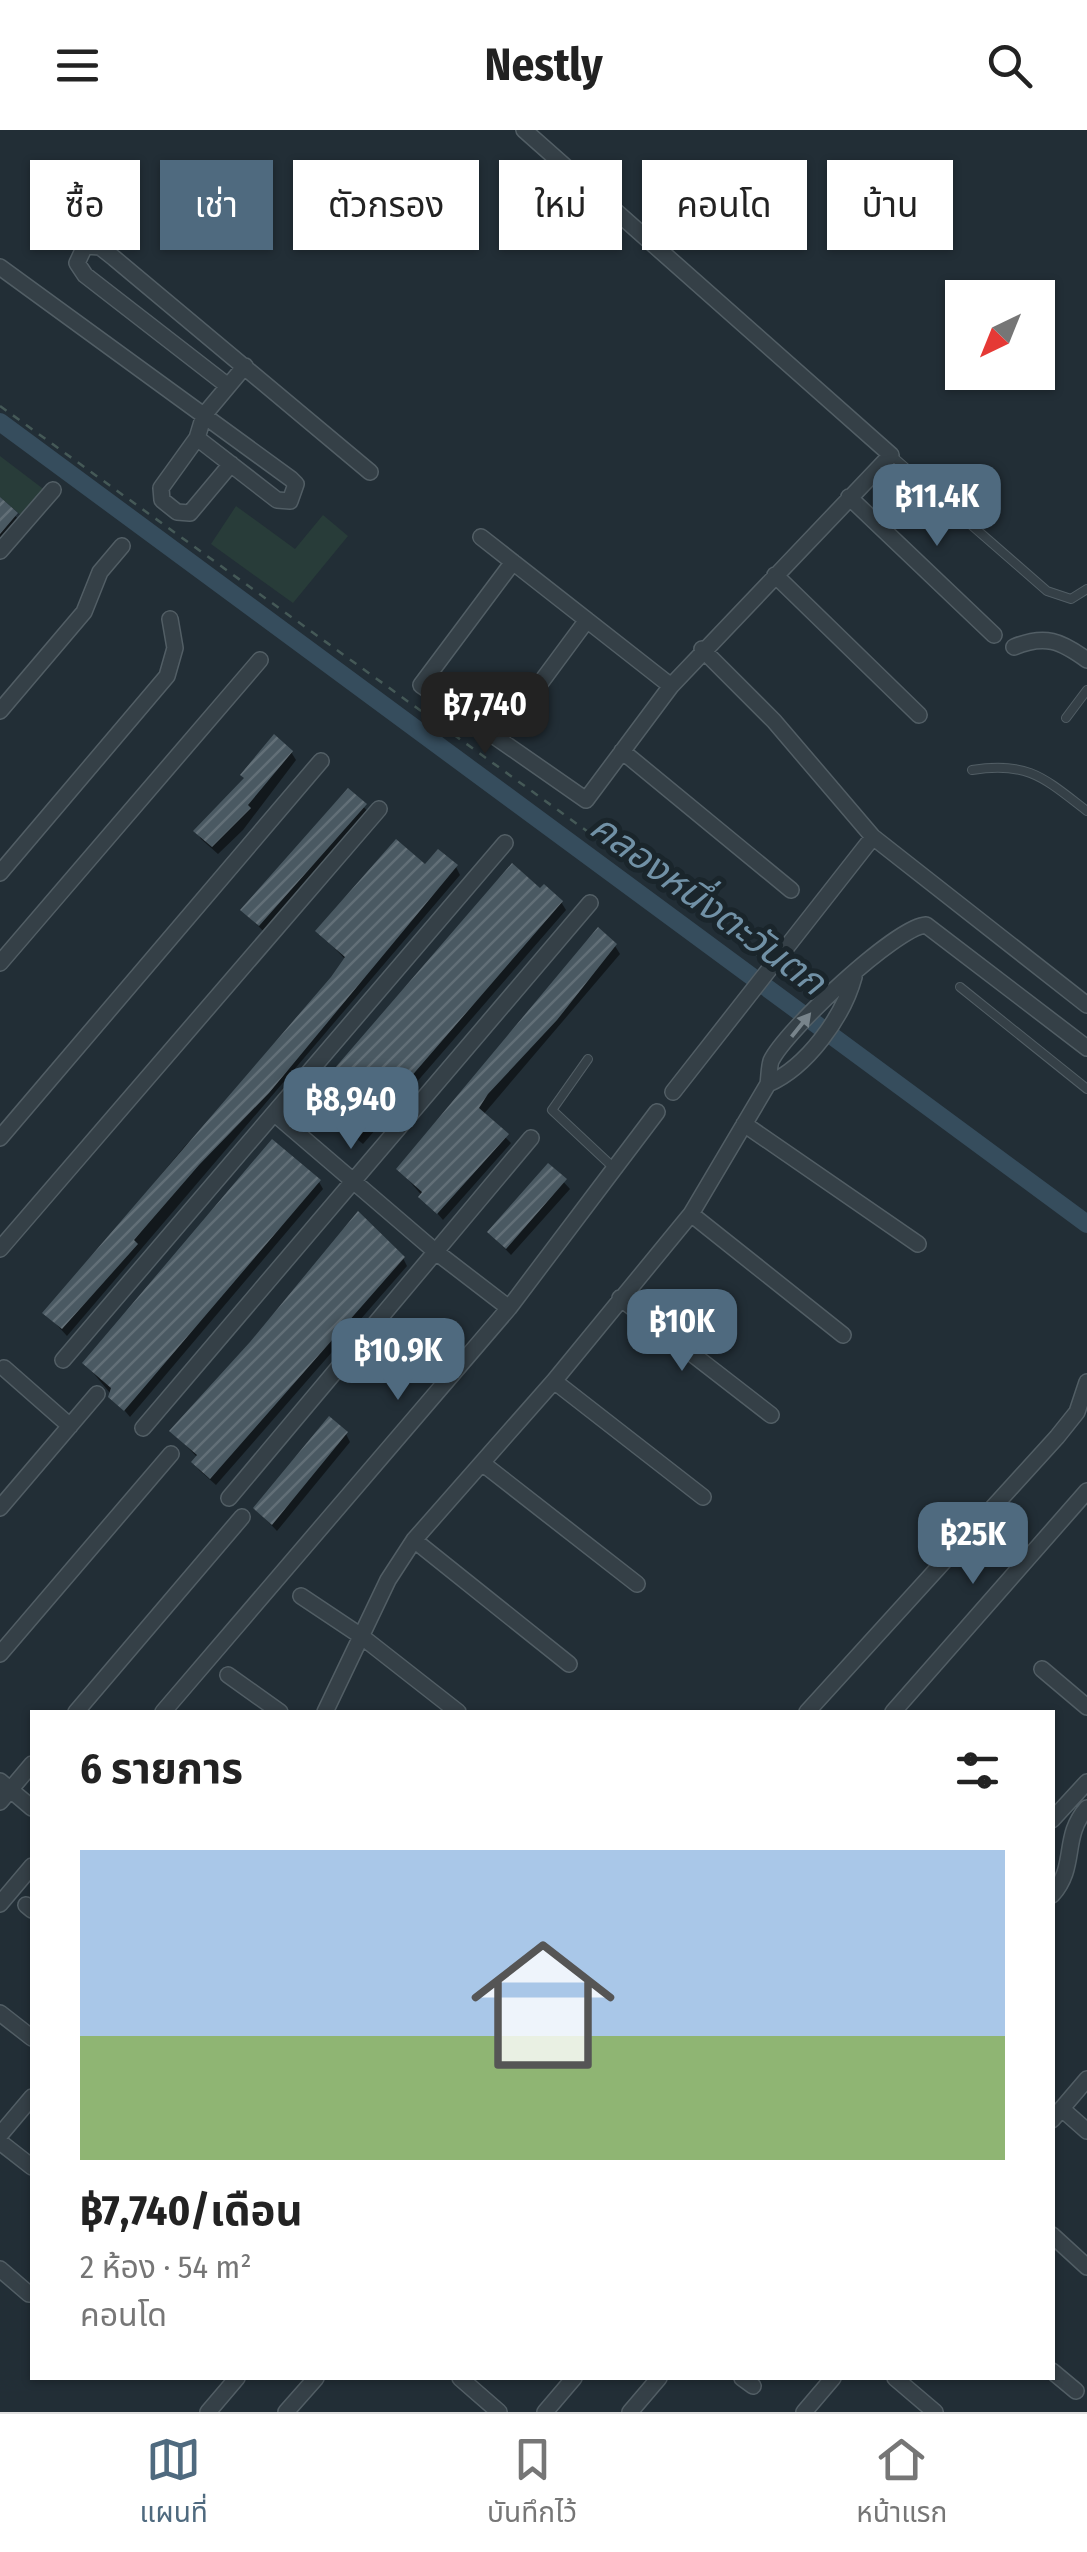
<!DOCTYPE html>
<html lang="th">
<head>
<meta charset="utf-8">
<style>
	:root { --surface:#fff; --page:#f6f6f6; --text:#222; --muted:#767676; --line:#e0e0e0; --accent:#4f6a7f }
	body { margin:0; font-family:"Fira Sans Condensed","Noto Sans Thai",sans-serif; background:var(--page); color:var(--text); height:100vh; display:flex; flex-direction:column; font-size:38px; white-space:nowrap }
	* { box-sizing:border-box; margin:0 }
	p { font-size:32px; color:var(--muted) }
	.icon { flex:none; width:55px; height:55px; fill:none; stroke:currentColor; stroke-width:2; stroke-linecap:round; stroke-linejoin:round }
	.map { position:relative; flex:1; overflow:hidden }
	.details { position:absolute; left:30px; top:1580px; width:1025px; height:670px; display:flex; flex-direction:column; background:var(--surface); border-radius:0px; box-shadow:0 2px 8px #0004 }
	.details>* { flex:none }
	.guide { position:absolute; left:30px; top:30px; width:1028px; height:90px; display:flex; gap:20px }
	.needle { width:65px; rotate:223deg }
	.fabs { position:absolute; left:945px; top:150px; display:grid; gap:20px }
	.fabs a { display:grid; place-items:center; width:110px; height:110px; border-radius:0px; background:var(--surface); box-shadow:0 2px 8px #0004; font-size:50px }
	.price { position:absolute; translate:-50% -85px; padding:0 22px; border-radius:20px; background:var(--accent); color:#fff; font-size:32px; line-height:65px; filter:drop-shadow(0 2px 5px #0008) }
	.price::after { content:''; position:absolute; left:50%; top:60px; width:30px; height:22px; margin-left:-15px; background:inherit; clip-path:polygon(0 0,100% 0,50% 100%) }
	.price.on { background:#222; color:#fff }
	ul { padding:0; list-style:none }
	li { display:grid; align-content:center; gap:20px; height:530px; padding:0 50px }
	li+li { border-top:2px solid var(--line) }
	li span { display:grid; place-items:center; height:310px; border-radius:0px; color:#555 }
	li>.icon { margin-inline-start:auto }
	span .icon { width:180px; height:180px; fill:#fffc; stroke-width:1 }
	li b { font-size:42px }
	h2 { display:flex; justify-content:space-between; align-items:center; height:120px; padding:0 50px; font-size:42px }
	.pill { padding:0 35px; border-radius:0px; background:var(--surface); box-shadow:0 2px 8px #0004; font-size:35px; line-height:90px }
	.pill.on { background:var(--accent); color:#fff }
	header { display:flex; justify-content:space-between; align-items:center; height:130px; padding:0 50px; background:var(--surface); font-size:45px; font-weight:700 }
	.menu { display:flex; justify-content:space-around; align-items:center; height:140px; border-top:2px solid var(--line); background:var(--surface); font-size:28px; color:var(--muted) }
	.menu a { display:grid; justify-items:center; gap:5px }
	.menu .on { color:var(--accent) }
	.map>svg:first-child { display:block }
	.park { fill:#283c39 }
	.shadow { fill:#0007 }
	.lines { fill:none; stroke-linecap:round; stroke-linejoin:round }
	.canal { stroke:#364d5d; stroke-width:18 }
	.building { fill:url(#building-hatch) }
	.lane-casing { stroke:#525e65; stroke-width:10 }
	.street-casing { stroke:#525e65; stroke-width:18 }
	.path { stroke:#455957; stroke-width:2.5; stroke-dasharray:8 8; stroke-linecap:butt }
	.lane { stroke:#354047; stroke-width:8 }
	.street { stroke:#354047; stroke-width:15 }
	.oneway { fill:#78848b }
	.labels { text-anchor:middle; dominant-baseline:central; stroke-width:10; stroke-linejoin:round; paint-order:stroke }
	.water-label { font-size:38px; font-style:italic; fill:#7191a6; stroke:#1a252b }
</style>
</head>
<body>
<header><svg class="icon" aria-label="menu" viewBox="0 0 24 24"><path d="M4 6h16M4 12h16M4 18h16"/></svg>Nestly<svg class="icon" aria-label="search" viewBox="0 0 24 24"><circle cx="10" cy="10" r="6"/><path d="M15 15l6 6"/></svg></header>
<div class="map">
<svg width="1087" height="2282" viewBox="0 0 1087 2282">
	<defs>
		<pattern id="building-hatch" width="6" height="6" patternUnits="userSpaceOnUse" patternTransform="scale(2.5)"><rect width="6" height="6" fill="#4a5962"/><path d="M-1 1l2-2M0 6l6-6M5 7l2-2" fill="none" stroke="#626f77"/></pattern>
	</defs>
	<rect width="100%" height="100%" fill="#222e36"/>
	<!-- park -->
	<path class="park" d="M 0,326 L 46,361 L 22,386 L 0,367 Z
		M 236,376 L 295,419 L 323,385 L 348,406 L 293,473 L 211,414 Z"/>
	<!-- shadow -->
	<path class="shadow" d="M 0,370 L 21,392 L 0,418 Z
		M 291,622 L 296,630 L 243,700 L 218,724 L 201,709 L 196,701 Z
		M 349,661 L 370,684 L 264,802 L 243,780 Z
		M 425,737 L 456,737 L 460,745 L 67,1206 L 46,1183 L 184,1017 L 255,944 L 346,830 L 318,801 Z
		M 541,762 L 561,772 L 566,780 L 363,1014 L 317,976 L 312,968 Z
		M 615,816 L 620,824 L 483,985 L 511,1013 L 443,1090 L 399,1039 Z
		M 549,1036 L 570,1059 L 511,1125 L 490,1103 Z
		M 319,1052 L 323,1059 L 130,1287 L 85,1233 Z
		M 403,1128 L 407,1136 L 216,1355 L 199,1340 L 194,1332 L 198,1328 L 172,1301 Z
		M 346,1304 L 350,1312 L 277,1401 L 256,1379 Z"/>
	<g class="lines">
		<!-- canal -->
		<path class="canal" d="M 0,292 L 1087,1094"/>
	</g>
	<!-- building -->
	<path class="building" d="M 0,367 L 18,383 L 0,404 Z
		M 274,604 L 293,621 L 248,675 L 251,678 L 212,717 L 193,701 L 244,648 L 240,645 Z
		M 348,658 L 367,674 L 259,796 L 240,780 Z
		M 396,709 L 425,734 L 438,719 L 458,735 L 269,963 L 199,1035 L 134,1110 L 138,1114 L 62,1199 L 42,1183 L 331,847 L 345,827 L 315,801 Z
		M 512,733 L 540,758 L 544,754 L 563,771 L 358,1008 L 309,968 Z
		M 598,797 L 617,814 L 557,890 L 488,964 L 479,978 L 509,1004 L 437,1084 L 418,1067 L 422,1062 L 396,1039 Z
		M 272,1009 L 321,1050 L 124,1281 L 108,1267 L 111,1258 L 82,1233 Z
		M 548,1033 L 567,1049 L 506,1119 L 487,1102 Z
		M 358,1081 L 405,1127 L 210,1349 L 191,1332 L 197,1325 L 169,1301 L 250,1212 Z
		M 329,1286 L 348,1302 L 272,1395 L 253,1378 Z"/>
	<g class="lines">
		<defs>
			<path id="lane" d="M 891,325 L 1047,461 L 1071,469 L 1087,459
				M 1066,588 L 1087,560
				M 972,640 C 1028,631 1044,648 1087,681
				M 960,857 L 1087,959
				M 588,929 L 552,980 L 614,1038"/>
			<path id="street" d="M 0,137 L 291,349 L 296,354 L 290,371 L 277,370 L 197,308
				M 228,256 L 85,145 L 77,133 L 85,116 L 100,117 L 114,128 L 370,342
				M 231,334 L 190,383 L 177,382 L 162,370 L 161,358 L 197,308 L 204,285 L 245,236
				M 849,367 L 994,505
				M 481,407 L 671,556 L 891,325 L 524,0
				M 0,421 L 53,360
				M 513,432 L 421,555 L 586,670 L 671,556
				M 775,445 L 919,585
				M 1014,517 C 1045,504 1061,511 1087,530
				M 702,519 L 774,591 L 873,707 L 1087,875
				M 0,581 L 84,482 L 100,442 L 122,416
				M 499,609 L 587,490
				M 622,621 L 791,760
				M 0,743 L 167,546 L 175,518 L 170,489
				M 0,833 L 260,530
				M 768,954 C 807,937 843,887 854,847
				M 673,962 L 873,707
				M 275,984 L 436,1122 L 509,1178
				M 744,994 L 918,1114
				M 0,1008 L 321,631
				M 691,1084 L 843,1205
				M 0,1119 L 379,679
				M 620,1168 L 771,1285
				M 63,1230 L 505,713
				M 4,1238 L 70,1296
				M 554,1251 L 703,1367
				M 143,1298 L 590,773
				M 482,1333 L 637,1454
				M 229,1368 L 531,1008
				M 0,1378 L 97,1264
				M 414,1410 L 569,1534
				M 301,1466 L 361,1506 L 458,1582
				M 0,1524 L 171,1324
				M 1042,1539 L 1087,1577
				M 228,1545 L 280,1582
				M 76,1582 L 242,1387
				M 163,1582 L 509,1178 L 657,982
				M 325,1582 L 388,1450 L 414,1410 L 554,1251 L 691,1084 L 768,954 C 769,948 769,937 771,931 C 785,901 896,797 926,795 L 1087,918
				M 807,1582 L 1057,1307 L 1077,1282 L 1087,1252
				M 893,1582 L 1087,1361
				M 0,1651 L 32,1678
				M 0,1672 L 32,1634
				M 1052,1690 L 1087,1652
				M 1052,1765 C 1078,1736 1061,1707 1087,1678
				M 0,1774 L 32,1736
				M 26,1775 L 32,1780
				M 0,1883 L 32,1908
				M 1062,1979 L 1087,2001
				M 1052,1990 L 1087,1949
				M 0,2005 L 32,1967
				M 0,2012 L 32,2037
				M 1052,2105 L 1087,2137
				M 0,2139 L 29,2164
				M 1052,2241 L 1076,2261
				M 460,2248 L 499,2282
				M 742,2248 L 753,2256
				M 895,2248 L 935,2282
				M 208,2282 L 237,2248
				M 286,2282 L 316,2248
				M 545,2282 L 574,2248
				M 630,2282 L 659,2248
				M 804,2282 L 833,2248"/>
		</defs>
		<!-- lane casing -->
		<use href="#lane" class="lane-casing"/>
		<!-- street casing -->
		<use href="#street" class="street-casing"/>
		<!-- path -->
		<path class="path" d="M 0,276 L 758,825"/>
		<!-- lane -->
		<use href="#lane" class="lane"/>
		<!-- street -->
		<use href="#street" class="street"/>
	</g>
	<!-- one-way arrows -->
	<defs><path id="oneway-solid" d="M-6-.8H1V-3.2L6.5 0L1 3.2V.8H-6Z" transform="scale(2.5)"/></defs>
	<use class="oneway" href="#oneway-solid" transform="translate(801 895) rotate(-51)"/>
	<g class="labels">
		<!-- water labels -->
		<g class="water-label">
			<text transform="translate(708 774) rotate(36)">คลองหนึ่งตะวันตก</text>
		</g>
	</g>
</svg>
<div class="fabs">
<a><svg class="needle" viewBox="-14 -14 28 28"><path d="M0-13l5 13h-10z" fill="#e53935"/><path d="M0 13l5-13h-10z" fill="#767676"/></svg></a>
</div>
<b class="price" style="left:937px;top:419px">฿11.4K</b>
<b class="price on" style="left:485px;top:627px">฿7,740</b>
<b class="price" style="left:351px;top:1022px">฿8,940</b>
<b class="price" style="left:682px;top:1244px">฿10K</b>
<b class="price" style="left:398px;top:1273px">฿10.9K</b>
<b class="price" style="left:973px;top:1457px">฿25K</b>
<div class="guide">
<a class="pill">ซื้อ</a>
<a class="pill on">เช่า</a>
<a class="pill">ตัวกรอง</a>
<a class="pill">ใหม่</a>
<a class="pill">คอนโด</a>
<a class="pill">บ้าน</a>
</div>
<section class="details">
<h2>6 รายการ<svg class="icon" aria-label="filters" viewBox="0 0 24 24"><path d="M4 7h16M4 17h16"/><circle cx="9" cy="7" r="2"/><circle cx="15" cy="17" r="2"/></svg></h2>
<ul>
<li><span style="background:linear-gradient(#a9c7e8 60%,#8fb573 0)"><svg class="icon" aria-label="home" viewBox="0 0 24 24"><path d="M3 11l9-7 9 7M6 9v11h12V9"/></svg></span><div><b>฿7,740/เดือน</b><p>2 ห้อง · 54 m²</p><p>คอนโด</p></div></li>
</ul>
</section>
</div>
<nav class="menu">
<a class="on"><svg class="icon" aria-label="map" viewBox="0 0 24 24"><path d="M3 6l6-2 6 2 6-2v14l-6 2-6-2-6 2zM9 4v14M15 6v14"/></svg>แผนที่</a>
<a><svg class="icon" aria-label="saved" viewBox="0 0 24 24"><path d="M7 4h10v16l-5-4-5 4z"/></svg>บันทึกไว้</a>
<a><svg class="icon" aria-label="home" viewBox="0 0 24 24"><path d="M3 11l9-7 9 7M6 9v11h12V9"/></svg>หน้าแรก</a>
</nav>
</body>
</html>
